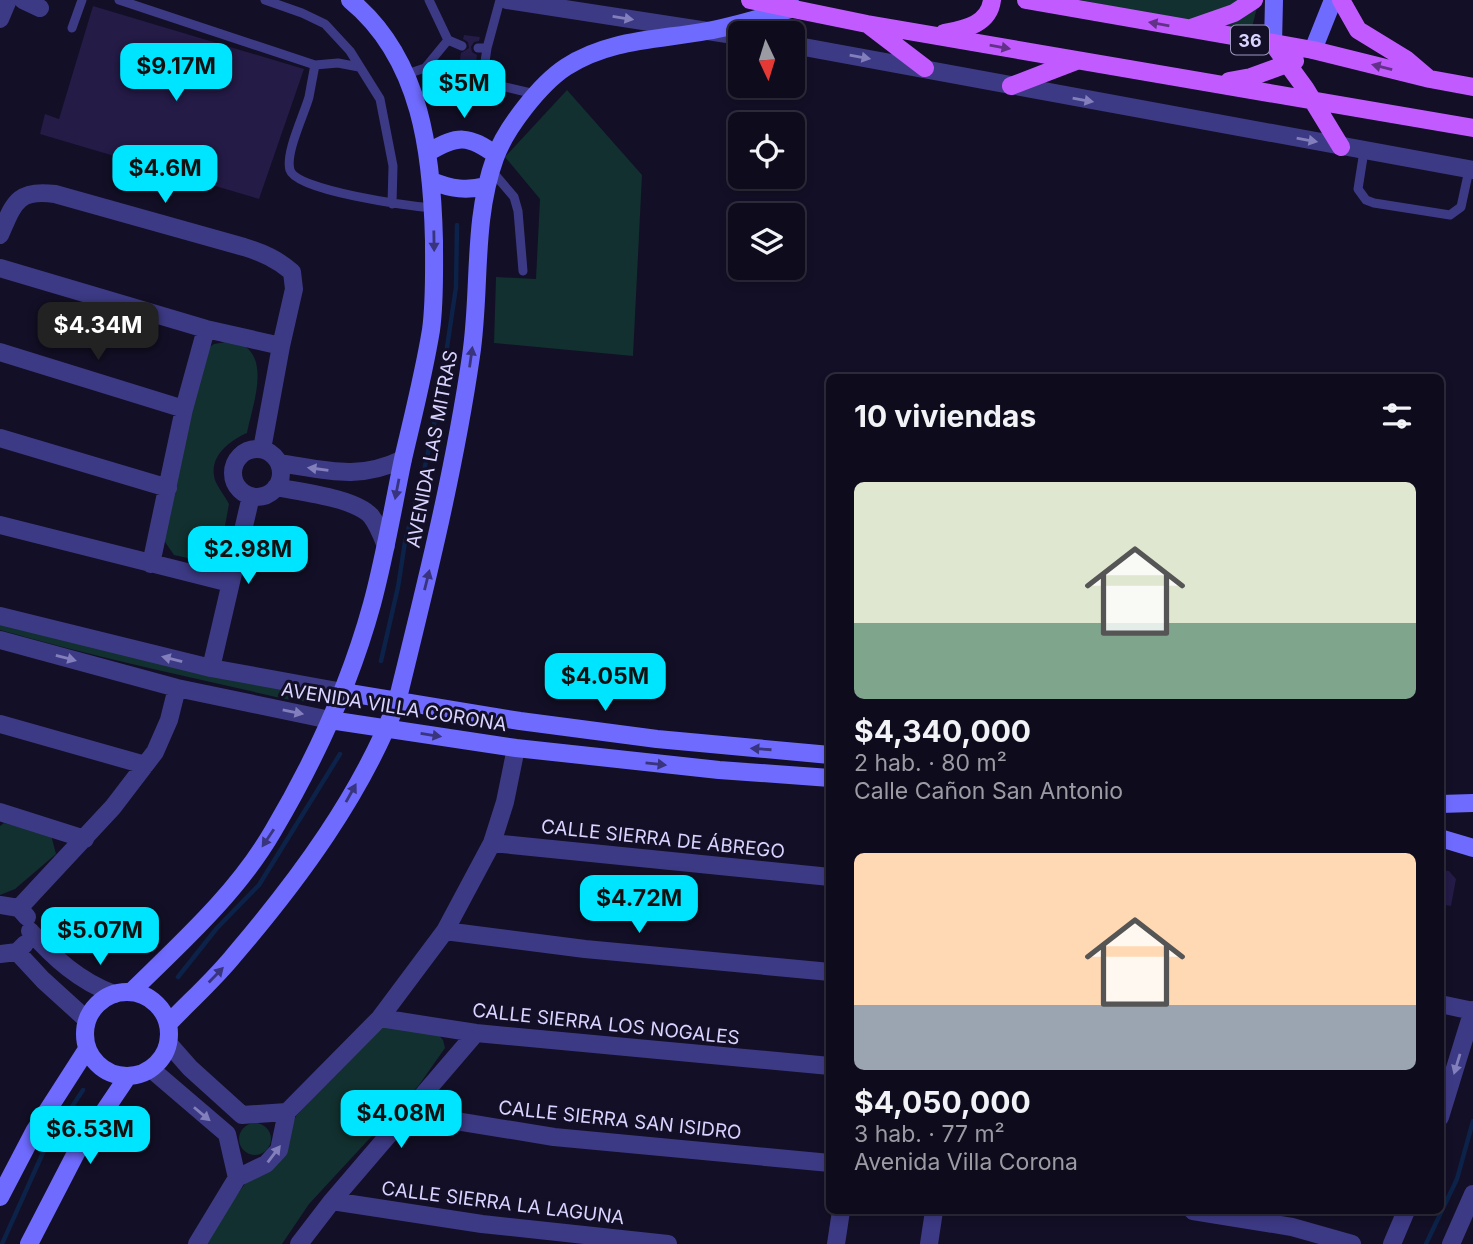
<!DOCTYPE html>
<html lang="es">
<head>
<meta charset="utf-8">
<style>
	:root { --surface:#0e0b1c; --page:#171425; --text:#f1f3f6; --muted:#9b9ba3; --line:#2e2b3b; --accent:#00e5ff }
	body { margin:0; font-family:Inter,sans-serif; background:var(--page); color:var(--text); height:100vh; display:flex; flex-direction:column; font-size:26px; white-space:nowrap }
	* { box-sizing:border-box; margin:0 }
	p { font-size:23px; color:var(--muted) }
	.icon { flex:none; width:38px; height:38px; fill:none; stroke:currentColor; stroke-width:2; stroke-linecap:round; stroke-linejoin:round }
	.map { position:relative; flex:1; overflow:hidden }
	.drawer { position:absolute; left:826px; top:374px; width:618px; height:840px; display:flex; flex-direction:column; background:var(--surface); border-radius:10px; box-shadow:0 4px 10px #0003,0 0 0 2px var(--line) }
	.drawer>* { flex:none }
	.needle { width:46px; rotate:176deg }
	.controls { position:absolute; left:728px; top:21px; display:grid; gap:14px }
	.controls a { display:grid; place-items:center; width:77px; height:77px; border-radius:10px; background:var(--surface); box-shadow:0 4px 10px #0003,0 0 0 2px var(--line); font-size:35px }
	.price { position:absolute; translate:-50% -60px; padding:0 16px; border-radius:14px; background:var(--accent); color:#111; font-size:23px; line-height:46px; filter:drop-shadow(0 2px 4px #0008) }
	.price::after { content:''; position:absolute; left:50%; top:42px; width:21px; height:16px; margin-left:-10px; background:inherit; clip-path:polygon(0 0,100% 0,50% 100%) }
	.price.selected { background:#222; color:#fff }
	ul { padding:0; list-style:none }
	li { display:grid; align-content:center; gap:14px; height:371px; padding:0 28px }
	li span { display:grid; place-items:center; height:217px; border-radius:10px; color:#555 }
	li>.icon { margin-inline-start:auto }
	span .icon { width:126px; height:126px; fill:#fffc; stroke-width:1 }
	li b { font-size:30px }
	h2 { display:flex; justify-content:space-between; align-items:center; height:84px; padding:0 28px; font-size:30px }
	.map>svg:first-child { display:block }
	.green { fill:#12302f }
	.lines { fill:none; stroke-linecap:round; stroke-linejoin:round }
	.stream { stroke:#0c2248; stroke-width:4.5 }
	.building { fill:#241b47 }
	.lane { stroke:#3d3a85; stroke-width:9 }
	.street { stroke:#3d3a85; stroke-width:18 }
	.secondary { stroke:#6f6bff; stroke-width:18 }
	.primary { stroke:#c25bff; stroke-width:18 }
	.oneway { fill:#837fbc }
	.oneway2 { fill:#623188 }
	.oneway3 { fill:#38347d }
	.labels { text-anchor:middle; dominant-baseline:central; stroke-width:6; stroke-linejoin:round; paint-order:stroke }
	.shield { fill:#130f26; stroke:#9e99be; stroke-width:2 }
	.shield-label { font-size:18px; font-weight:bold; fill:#d9d4ff }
	.street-label { font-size:19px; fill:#d9d4ff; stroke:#130f26 }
</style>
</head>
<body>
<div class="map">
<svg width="1473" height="1244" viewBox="0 0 1473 1244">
	<rect width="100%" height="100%" fill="#130f26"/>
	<!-- green -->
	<path class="green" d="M 1081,0 L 1259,0 L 1250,35 Z
		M 567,90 L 642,175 L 633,356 L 494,343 L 496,277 L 536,279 L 540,199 L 505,157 Z
		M 232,341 C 274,350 253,403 247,433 C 229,441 208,457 215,480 C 218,488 225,496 229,504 L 220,553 L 205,562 L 174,555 L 165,542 L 163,532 L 201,353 L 214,344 Z
		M 0,618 L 310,693 L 309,702 L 285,699 C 190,677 94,657 0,630 Z
		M 4,823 L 51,835 L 56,854 L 15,889 L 0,895 L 0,826 Z
		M 388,1026 L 437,1033 L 443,1040 L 445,1048 L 419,1085 L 309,1204 L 282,1244 L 206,1244 C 219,1220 234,1198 251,1176 C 267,1156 285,1139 296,1116 L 378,1027 Z
		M239 1139a16 16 0 1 1 32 0a16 16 0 1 1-32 0Z"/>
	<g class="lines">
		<!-- stream -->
		<path class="stream" d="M 381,661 L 398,587 L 405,542 L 424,471 L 439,401 L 456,287 L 457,225
			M 178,977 L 217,928 L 259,885 L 340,754
			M 2,1244 L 46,1146 L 83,1090
			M 1426,1244 L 1457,1179 L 1473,1121"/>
	</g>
	<!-- building -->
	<path class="building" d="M 93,6 L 304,69 L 259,199 L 40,134 L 45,114 L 59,119 Z
		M 464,35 L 480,37 L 479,41 L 474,42 L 471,47 L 472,52 L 477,55 L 475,69 L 459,66 L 461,53 L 469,48 L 468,42 L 463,39 Z
		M 1440,870 L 1449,871 L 1456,879 L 1451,906 L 1440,904 Z"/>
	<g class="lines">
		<!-- lane -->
		<path class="lane" d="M 119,0 L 315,65
			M 265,0 L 302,13 L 325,24 L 350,51 L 380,99 L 393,166 L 392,204
			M 429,0 L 448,40 L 462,46
			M 72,28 L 82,0
			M 478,48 L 487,48 L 500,0
			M 359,67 L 338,63 L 315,65 C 313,75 311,86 309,97 C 304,115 285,153 290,170 C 296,191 410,206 433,208
			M 425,68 L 535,94
			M 407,74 L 425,68 L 448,40
			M 482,82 L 487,48
			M 1364,151 L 1358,189 L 1366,200 L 1374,203 L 1450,215 L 1461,207 L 1469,170
			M 491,170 L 514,197 L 518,211 L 523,271"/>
		<!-- street -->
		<path class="street" d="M 23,0 L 40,8
			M 507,0 L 740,36
			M 0,19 L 8,0
			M 793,45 L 1473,170
			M 0,235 C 14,203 17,189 55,194 L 244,247 C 263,253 277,259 292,272 L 294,289 L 281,346 L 262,449
			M 0,268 L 206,329 L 281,346
			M 0,352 L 184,409
			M 0,438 L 168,488
			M233 473a24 24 0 1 1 48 0a24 24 0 1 1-48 0Z
			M 279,463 C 326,470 358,481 403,459
			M 276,487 C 301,492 355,498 371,516 C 378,525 382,536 386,546
			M 0,525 L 230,583
			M 151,564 L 184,409 L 206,329
			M 0,616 L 211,668 L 343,692
			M 0,640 L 177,688 L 330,720
			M 211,668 L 251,496
			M 0,724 L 145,765
			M 0,812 L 85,839
			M 492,843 L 830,877
			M 0,905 L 19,908 L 27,917
			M 19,908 L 113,807 L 155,752 L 169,720 L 177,688
			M 30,931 C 54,958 79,981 114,994
			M 445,931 L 585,949 L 830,972
			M 17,952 L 43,980 L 87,1020
			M 0,954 L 17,952 L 25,944
			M 1440,1004 L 1473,1011
			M 380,1018 L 476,1033 L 830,1066
			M 168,1043 L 190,1068 L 242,1115 L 287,1112
			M 151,1069 L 227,1134 L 237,1178
			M 407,1113 L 554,1137 L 830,1163
			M 1440,1117 L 1473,1010
			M 332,1201 L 482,1224 L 668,1244
			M 1193,1211 L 1292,1227 L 1352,1244
			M 197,1244 L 237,1178 L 266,1164 L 279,1150 L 287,1112 L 380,1018 L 445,931 L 492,843 L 505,802 L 516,748
			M 299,1244 L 332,1201 L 476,1033
			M 836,1244 L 841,1211
			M 929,1244 L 934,1211
			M 1392,1244 L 1406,1211
			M 1451,1244 L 1473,1194"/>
		<!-- secondary -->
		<path class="secondary" d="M 1273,44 L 1274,0
			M 1313,50 L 1333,0
			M 429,152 C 458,135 468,135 496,155
			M 432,181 C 451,189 467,191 486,186
			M 343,692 L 520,721 L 657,739 L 830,755
			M 330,720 L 516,748 L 719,770 L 830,778
			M 1440,804 L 1473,803
			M 1440,838 L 1473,848
			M 131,992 C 182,942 237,893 273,831 C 315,760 350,684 372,604 C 385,556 393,507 403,459 C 413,416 424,373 431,330 C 435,301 434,270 434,241 C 432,155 422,59 350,0
			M85 1034a42 42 0 1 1 84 0a42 42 0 1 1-84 0Z
			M 168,1024 C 190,1001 215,979 235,954 C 299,879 361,795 397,702 C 425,588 454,473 471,356 C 481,290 472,221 495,158 C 505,129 540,84 566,67 C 609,39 658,40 707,31 C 736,26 766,16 794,8
			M 0,1197 L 35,1130 L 87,1049
			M 29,1244 L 76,1153 L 128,1076"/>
		<!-- primary -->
		<path class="primary" d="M 750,0 L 867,24 L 1473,128
			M 1026,0 L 1313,50 L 1430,79 L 1473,87
			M 1341,0 L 1358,30 L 1407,60 L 1427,77
			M 870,26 L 925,68
			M 1191,28 L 1234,13 L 1254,0
			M 944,33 C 964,29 989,25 992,0
			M 1273,44 L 1305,88 L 1341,147
			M 1229,81 L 1251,77 L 1295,61
			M 1011,86 L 1076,61"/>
	</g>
	<!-- one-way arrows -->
	<defs><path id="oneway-solid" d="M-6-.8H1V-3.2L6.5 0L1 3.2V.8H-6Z" transform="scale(1.75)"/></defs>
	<g class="oneway">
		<use href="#oneway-solid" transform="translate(623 18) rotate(9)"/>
		<use href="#oneway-solid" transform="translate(860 57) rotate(10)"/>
		<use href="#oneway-solid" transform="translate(1083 100) rotate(10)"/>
		<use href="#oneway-solid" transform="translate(1307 140) rotate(10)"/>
		<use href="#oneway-solid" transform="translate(318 469) rotate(-172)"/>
		<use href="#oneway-solid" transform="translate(66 658) rotate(15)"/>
		<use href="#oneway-solid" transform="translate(172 659) rotate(-166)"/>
		<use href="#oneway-solid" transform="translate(293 712) rotate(11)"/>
		<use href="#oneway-solid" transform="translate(1457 1064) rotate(107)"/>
		<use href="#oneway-solid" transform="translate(202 1114) rotate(40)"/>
		<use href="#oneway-solid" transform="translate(274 1154) rotate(-53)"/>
	</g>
	<g class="oneway2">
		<use href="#oneway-solid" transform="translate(1159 24) rotate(-170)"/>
		<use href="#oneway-solid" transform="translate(1000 47) rotate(10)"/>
		<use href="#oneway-solid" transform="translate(1382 67) rotate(-166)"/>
	</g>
	<g class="oneway3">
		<use href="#oneway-solid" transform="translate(434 241) rotate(89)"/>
		<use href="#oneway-solid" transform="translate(471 357) rotate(-82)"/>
		<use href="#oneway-solid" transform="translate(397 489) rotate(101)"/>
		<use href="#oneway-solid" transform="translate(427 580) rotate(-76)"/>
		<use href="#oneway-solid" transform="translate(431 735) rotate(9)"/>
		<use href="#oneway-solid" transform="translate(761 749) rotate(-176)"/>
		<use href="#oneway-solid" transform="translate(656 764) rotate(6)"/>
		<use href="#oneway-solid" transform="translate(351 793) rotate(-61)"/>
		<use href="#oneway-solid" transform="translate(268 838) rotate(124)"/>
		<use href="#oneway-solid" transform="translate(216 975) rotate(-46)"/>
	</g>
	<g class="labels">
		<!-- shield labels -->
		<rect class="shield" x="1231" y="25.5" width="38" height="29" rx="5"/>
		<g class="shield-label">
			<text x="1250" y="40">36</text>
		</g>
		<!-- street labels -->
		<g class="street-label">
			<text transform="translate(432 449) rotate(-79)">AVENIDA LAS MITRAS</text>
			<text transform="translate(394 707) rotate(9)">AVENIDA VILLA CORONA</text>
			<text transform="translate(663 839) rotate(6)">CALLE SIERRA DE ÁBREGO</text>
			<text transform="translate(606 1024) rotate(6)">CALLE SIERRA LOS NOGALES</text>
			<text transform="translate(620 1120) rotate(6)">CALLE SIERRA SAN ISIDRO</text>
			<text transform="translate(503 1203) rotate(7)">CALLE SIERRA LA LAGUNA</text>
		</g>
	</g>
</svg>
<div class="controls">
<a><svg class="needle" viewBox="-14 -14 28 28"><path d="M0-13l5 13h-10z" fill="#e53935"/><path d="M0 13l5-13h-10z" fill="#9b9ba3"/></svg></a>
<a><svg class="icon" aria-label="locate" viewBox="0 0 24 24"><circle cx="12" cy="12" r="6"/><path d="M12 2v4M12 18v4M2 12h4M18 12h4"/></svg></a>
<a><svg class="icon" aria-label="layers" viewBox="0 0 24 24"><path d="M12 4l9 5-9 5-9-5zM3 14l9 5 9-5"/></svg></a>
</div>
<b class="price" style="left:176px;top:103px">$9.17M</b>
<b class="price" style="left:464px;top:120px">$5M</b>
<b class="price" style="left:165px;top:205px">$4.6M</b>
<b class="price selected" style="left:98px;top:362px">$4.34M</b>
<b class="price" style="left:248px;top:586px">$2.98M</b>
<b class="price" style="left:605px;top:713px">$4.05M</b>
<b class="price" style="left:639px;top:935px">$4.72M</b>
<b class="price" style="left:100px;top:967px">$5.07M</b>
<b class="price" style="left:401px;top:1150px">$4.08M</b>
<b class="price" style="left:90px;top:1166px">$6.53M</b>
<section class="drawer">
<h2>10 viviendas<svg class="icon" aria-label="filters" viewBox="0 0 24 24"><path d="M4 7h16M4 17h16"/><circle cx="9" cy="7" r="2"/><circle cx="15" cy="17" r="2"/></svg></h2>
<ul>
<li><span style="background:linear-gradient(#dfe7d0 65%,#7fa58c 0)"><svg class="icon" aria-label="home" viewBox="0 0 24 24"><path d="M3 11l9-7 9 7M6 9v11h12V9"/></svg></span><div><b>$4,340,000</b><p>2 hab. · 80 m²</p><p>Calle Cañon San Antonio</p></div></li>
<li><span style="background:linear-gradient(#ffd9b3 70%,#9aa5b1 0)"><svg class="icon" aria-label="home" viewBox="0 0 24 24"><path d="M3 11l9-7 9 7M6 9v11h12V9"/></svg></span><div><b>$4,050,000</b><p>3 hab. · 77 m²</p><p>Avenida Villa Corona</p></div></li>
</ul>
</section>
</div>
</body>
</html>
